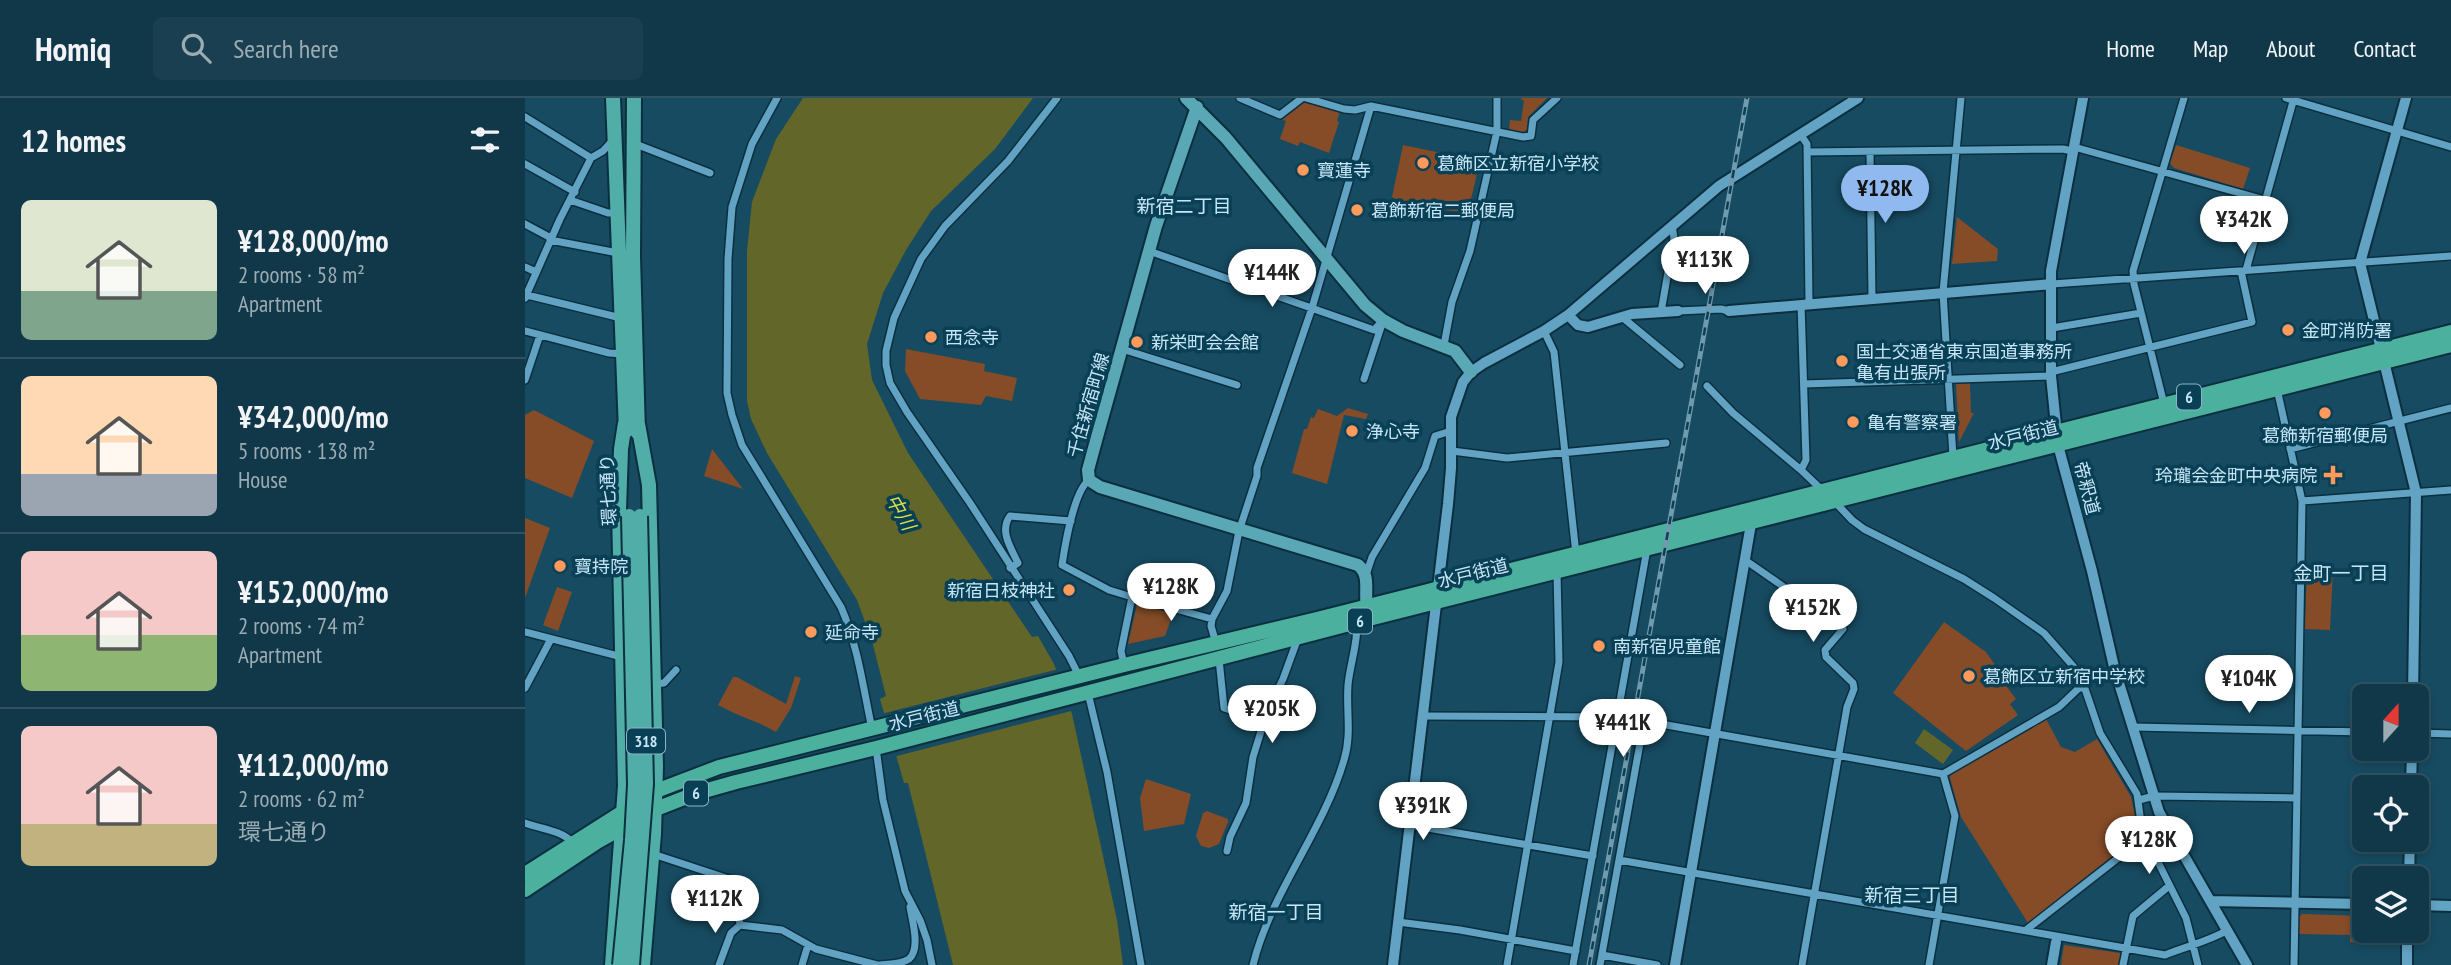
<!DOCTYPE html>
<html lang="en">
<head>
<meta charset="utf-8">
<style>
	:root { --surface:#113849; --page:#1a3f50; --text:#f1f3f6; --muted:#9cacb4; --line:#305261; --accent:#90b9f0 }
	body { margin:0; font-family:"PT Sans Narrow","Noto Sans JP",sans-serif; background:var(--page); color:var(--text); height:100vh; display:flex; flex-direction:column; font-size:26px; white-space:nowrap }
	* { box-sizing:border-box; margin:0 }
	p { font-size:23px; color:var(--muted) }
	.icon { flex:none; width:38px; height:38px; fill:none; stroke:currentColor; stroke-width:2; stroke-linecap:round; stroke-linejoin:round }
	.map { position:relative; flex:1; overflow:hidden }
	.sheet { display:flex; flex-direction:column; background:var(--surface); width:525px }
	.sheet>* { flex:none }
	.needle { width:46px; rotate:21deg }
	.buttons { position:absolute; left:1827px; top:586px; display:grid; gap:14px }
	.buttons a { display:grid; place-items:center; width:77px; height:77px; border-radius:10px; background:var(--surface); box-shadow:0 4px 10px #0003,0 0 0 2px var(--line); font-size:35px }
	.price { position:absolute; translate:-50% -60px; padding:0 16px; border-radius:24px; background:#fff; color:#222; font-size:23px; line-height:46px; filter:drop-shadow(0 2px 4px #0008) }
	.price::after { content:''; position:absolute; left:50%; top:42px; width:21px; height:16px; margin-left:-10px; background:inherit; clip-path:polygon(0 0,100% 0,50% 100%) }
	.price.selected { background:var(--accent); color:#111 }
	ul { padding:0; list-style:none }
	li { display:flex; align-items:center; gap:21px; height:175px; padding:0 21px }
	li+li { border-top:2px solid var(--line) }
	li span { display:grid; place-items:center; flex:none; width:196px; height:140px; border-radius:10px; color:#555 }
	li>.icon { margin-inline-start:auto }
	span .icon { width:84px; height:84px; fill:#fffc; stroke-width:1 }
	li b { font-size:30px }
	h2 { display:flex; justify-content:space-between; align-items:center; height:84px; padding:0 21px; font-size:30px }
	header { display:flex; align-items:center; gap:42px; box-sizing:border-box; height:98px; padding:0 35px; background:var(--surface); border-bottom:2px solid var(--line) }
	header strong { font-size:33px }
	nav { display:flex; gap:38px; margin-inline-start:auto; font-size:24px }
	.search { width:490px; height:63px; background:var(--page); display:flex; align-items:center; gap:18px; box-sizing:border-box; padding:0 24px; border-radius:10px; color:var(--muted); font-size:26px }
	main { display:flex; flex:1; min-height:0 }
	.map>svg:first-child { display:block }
	.green { fill:#854c27 }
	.water { fill:#636629 }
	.pier { fill:#174b61 }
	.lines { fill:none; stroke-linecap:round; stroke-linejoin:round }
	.minor-casing { stroke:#0b2f3f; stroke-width:10 }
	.tertiary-casing { stroke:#0b2f3f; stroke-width:14 }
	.secondary-casing { stroke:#0b2f3f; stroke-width:16 }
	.primary-casing { stroke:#0b2f3f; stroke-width:18 }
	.trunk-casing { stroke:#0b2f3f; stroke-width:18 }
	.minor { stroke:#62a3c3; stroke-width:7 }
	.tertiary { stroke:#62a3c3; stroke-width:10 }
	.secondary { stroke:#5aa8b5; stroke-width:12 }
	.primary { stroke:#51ada7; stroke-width:14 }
	.trunk { stroke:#4cb09e; stroke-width:14 }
	.rail-casing { stroke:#709aad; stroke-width:5 }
	.rail { stroke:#094056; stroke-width:2.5; stroke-dasharray:8; stroke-linecap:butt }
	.primary-bridge-casing { stroke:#0b2f3f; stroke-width:18; stroke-linecap:butt }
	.primary-bridge { stroke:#51ada7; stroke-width:14 }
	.poi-dot { fill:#ff9a5b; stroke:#094056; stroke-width:2.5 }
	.labels { text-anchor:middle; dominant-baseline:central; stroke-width:7; stroke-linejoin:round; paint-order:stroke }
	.shield { fill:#094056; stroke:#8db4c7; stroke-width:2 }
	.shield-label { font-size:16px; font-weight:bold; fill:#c6e6f7 }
	.poi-label { font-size:18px; fill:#c6e6f7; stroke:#094056; text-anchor:start }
	.street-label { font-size:18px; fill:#c6e6f7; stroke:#094056 }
	.neighbourhood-label { font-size:19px; fill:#c6e6f7; stroke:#094056 }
	.water-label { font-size:19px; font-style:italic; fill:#dadf46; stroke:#094056 }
</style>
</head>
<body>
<header>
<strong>Homiq</strong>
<div class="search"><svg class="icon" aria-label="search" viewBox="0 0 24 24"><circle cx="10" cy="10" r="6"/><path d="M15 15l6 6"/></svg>Search here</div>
<nav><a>Home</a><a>Map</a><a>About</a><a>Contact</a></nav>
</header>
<main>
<section class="sheet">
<h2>12 homes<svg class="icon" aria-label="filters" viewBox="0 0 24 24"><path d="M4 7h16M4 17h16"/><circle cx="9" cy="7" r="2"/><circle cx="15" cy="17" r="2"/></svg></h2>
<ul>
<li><span style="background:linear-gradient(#dfe7d0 65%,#7fa58c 0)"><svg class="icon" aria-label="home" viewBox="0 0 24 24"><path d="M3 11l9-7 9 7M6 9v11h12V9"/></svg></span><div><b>¥128,000/mo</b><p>2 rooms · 58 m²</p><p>Apartment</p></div></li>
<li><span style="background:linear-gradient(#ffd9b3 70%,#9aa5b1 0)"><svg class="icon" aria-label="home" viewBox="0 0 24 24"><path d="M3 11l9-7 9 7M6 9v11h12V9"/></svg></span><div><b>¥342,000/mo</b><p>5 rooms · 138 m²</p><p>House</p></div></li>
<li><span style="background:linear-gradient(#f6c9c9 60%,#8fb573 0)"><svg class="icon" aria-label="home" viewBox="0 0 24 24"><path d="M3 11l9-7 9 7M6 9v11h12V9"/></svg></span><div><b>¥152,000/mo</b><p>2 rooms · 74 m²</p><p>Apartment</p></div></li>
<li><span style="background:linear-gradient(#f6c9c9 70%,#c2b280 0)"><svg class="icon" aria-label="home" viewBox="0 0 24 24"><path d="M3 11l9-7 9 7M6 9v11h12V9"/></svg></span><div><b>¥112,000/mo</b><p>2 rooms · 62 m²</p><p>環七通り</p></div></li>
</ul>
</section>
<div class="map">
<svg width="1926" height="867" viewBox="0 0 1926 867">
	<rect width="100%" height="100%" fill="#174b61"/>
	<!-- green -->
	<path class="green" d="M 995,0 L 1022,0 L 1003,19 L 1002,31 L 998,35 L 984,32 L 985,22 L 996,23 L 999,3 Z
		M 779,3 L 815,13 L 812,23 L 814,24 L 804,55 L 775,44 L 773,48 L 755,41 L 761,23 L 756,21 Z
		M 878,47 L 955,63 L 943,114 C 921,112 885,111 867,99 Z
		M 1651,47 L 1725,70 L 1718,91 L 1649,70 L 1645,65 Z
		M 1432,119 L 1473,151 L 1472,163 L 1427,166 Z
		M 381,251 L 460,266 L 459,273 L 492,280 L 487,303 L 461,298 L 456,307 L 395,301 L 380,273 Z
		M 1431,285 L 1445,285 L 1446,315 L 1449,315 L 1434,344 Z
		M 823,310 L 843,316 L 841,321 L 819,317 L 802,386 L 767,375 L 779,331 L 782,331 L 786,319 L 789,320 L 793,311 L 812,318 Z
		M 9,312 L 69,343 L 47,400 L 0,380 L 0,317 Z
		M 187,351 L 218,391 L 179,378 Z
		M 0,420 L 25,430 L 0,500 Z
		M 1782,470 L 1808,471 L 1805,532 L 1780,531 Z
		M 32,489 L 47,494 L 33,533 L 18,527 Z
		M 614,505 L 648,516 L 640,538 L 603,546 L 612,507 Z
		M 1419,524 L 1461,554 L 1470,567 L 1468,570 L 1491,601 L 1485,606 L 1493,617 L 1441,653 L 1368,595 Z
		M 270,578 L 276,580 L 266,610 L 251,634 C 233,623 212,618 193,607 L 208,579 L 212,579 L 261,606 Z
		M 1521,621 L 1536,649 L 1550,654 L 1572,641 L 1606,699 L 1614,737 L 1503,825 L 1436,719 L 1425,680 L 1426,675 Z
		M 621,681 L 666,696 L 659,726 L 619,733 L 615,700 Z
		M 682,713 L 703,721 L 703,724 L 694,746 L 684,750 L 676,748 L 671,738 L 678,715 Z
		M 1777,816 L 1839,818 L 1839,833 L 1851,833 L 1851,845 L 1825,844 L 1825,837 L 1774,836 L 1774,819 Z
		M 1539,847 L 1595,855 L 1597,859 L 1596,867 L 1536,867 Z"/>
	<!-- water -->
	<path class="water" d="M 278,0 L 508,0 L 470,51 L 406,113 L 381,152 L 358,195 L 342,246 L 347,282 L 383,355 L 507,539 L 513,538 L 529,566 L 547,616 L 592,822 L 598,867 L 428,867 L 383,685 L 379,685 L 355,601 L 361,598 L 347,543 L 332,502 L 242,355 L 226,321 L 222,303 L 222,153 L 227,104 L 251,41 Z
		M 1399,631 L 1428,652 L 1418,666 L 1390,645 Z"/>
	<!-- pier -->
	<path class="pier" d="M 534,571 L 550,612 L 368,659 L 356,616 Z"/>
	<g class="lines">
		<defs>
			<path id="minor" d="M 252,0 L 227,46 L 207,109 L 203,161 L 202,295 L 207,317 L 217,347 L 316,509 C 333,548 338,589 347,631
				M 532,0 L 483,63 L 420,128 L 396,161 L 369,220 L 361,253 L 361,267 L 365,285 L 382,314 L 445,405 L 544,558 L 554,578
				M 715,0 L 755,17 L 777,0
				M 781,0 L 819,11 L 830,12 L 846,8 L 998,39 L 1006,38 L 1008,22 L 1032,0
				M 1761,0 L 1926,49
				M 0,19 L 66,60
				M 1275,36 L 1282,46 L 1284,205
				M 108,45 L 185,75
				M 1549,49 L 1740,102
				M 1282,54 L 1538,51 L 1547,53
				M 1345,55 L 1347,200
				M 0,66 L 50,94
				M 45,102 L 83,115 L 94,115
				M 0,126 L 26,140
				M 25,142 L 93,155
				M 624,153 L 849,232 L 858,222
				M 0,169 L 11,174
				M 1721,172 L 1769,0
				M 1527,186 L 1926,158
				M 2,197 L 96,220
				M 0,200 L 35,121 L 66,60 L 78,53 L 88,42
				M 1153,213 L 1196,211 L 1204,213
				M 1136,214 L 1149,140 L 1147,127
				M 1097,219 L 1155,267
				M 1527,230 L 1616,215
				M 0,233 L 84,255 L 98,256
				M 1019,233 L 1029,254 L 1051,456
				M 919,247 L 927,204 L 945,153 L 972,33 L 972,0
				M 597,251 L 712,287
				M 1526,274 L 1727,224 L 1716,173
				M 839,281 L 857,226
				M 0,282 L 15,237
				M 1279,286 L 1526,278
				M 1182,288 L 1208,315 L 1276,372 L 1297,392
				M 1752,291 L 1777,403 L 1769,867
				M 1639,306 L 1609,186 L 1608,173 L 1659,0
				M 1765,351 L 1926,310
				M 927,353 L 982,360 L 1141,345
				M 1428,359 L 1418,194 L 1436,0
				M 1276,372 L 1281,362 L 1276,206
				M 564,382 C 549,393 540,447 537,467 L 584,492 L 607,499 L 596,553 L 599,567
				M 1308,402 L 1327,422 L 1339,431 L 1439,481 L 1469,500 L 1519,535 L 1548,568 L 1557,582 L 1575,635 L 1612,696 L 1617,732 L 1661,820 L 1673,867
				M 1777,403 L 1926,392
				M 1220,462 L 1315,528 L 1318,531 L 1300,552 L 1301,559 L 1328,585 L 1329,591 L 1322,609 L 1277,867
				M 485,470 L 493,465 C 486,450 474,433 485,418 L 546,423
				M 841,477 L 847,459 L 900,370 L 910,338 L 926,333
				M 607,499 L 687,521 L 686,528 L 691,545
				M 687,521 L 702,493 L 714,433 L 732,378 L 732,370 L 787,210 L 846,8
				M 0,534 L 97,559
				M 694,561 L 699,610 L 740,623
				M 129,586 L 139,585 L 151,572
				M 0,590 L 26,541
				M 563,595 L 582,674 L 616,867
				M 897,618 L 1091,619
				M 1608,629 L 1839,634
				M 1892,635 L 1926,636
				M 351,650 L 358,702 L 380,793 L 395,822 L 402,842 L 407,867
				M 1614,702 L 1629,698 L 1772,700
				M 0,725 C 16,731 35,732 47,744
				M 885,727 L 1068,758
				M 702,753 L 705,739 L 721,705 L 728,659 L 742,614 L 758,581 L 773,540
				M 128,756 L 204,781 L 210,787 L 215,827 L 257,832 L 291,851 L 352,867
				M 1094,762 L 1640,857 C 1662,848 1682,844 1703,832
				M 873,824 L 935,832 L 1051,853
				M 1501,832 L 1620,739
				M 1077,857 L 1132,867
				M 194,867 L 206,835 L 215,827
				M 277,867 L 283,847
				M 355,867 C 363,866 377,866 384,861 C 396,851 387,822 385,809
				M 728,867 C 746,794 798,734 819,662 C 827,636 821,613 823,587 C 825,566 833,545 832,524
				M 982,867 L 1034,564 L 1032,474
				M 1048,867 L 1122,451
				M 1075,867 L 1119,623 L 1418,676 L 1534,609 L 1554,590 L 1559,589
				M 1404,867 L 1430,718 L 1418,676
				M 1598,867 L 1608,818 L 1644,788"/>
			<path id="tertiary" d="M 1558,0 L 1526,173 L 1526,278 L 1533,347 L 1567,473 L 1589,569 L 1634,714 L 1722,867
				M 1881,0 L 1835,165 L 1891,395 L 1888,598
				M 1204,213 L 1527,186
				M 1043,217 L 1053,227 L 1063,229 L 1107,216 L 1153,213
				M 1886,690 L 1887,651
				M 1884,780 L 1885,742
				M 1686,803 L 1839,806
				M 1892,807 L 1926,808
				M 868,867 L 923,406 L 926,370 L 926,319 L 938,284 L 946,274 L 959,265 L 1019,233 L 1043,217 L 1194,88 L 1333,0
				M 1150,867 L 1227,420
				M 1527,867 L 1531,844
				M 1882,867 L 1882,833"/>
			<path id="secondary" d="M 661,0 L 701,40 L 840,207 L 858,222 L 878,233 L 930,253 L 946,274
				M 672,9 L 631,128 L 572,339 L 563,372 L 564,382 L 575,389 L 833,467 C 846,477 839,494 842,508"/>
			<path id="primary" d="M 88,0 L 101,333
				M 109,0 L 108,159 L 113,335
				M 113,326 L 124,387 L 131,669 L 129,736 L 118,867
				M 87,867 L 100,688 L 94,412 L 96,351 L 100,325"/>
			<path id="trunk" d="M 0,776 L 131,693 L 194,669 L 599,567 L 792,521 L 1926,234
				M 0,792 L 72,744 L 131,711 L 172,695 L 211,684 L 351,650 L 832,524 L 1926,247"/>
		</defs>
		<!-- minor casing -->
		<use href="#minor" class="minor-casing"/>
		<!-- tertiary casing -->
		<use href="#tertiary" class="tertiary-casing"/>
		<!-- secondary casing -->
		<use href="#secondary" class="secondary-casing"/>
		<!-- primary casing -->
		<use href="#primary" class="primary-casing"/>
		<!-- trunk casing -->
		<use href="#trunk" class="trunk-casing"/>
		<!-- minor -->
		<use href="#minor" class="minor"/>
		<!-- tertiary -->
		<use href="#tertiary" class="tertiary"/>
		<!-- secondary -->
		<use href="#secondary" class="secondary"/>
		<!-- primary -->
		<use href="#primary" class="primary"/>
		<!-- trunk -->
		<use href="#trunk" class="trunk"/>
		<defs>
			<path id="rail" d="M 1064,867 L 1222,0"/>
		</defs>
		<!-- rail casing -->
		<use href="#rail" class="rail-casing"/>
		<!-- rail -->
		<use href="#rail" class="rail"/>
		<defs>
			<path id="primary-bridge" d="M 95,867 L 107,742 L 110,687 L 104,418
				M 107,867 L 121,686 L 115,418"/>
		</defs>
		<!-- primary-bridge casing -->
		<use href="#primary-bridge" class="primary-bridge-casing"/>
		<!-- primary-bridge -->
		<use href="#primary-bridge" class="primary-bridge"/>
	</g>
	<!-- markers -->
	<g class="poi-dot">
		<circle cx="898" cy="65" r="7"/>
		<circle cx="778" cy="72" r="7"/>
		<circle cx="832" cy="112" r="7"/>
		<circle cx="1763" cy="232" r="7"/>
		<circle cx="406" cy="239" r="7"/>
		<circle cx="612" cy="244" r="7"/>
		<circle cx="1317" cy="263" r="7"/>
		<circle cx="1800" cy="315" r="7"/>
		<circle cx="1328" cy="324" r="7"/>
		<circle cx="827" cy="333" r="7"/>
		<path d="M1804.5 366.5h7v7h7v7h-7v7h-7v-7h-7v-7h7z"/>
		<circle cx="35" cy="468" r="7"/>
		<circle cx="544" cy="492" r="7"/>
		<circle cx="286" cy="534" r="7"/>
		<circle cx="1074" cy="548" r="7"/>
		<circle cx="1444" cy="578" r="7"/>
	</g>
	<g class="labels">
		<!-- shield labels -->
		<g class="shield">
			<rect x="1652" y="286.5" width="24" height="25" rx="5"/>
			<rect x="823" y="510.5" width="24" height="25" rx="5"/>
			<rect x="102" y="630.5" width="38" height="25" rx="5"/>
			<rect x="159" y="682.5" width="24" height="25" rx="5"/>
		</g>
		<g class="shield-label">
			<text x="1664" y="299">6</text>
			<text x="835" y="523">6</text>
			<text x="121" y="643">318</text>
			<text x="171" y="695">6</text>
		</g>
		<!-- poi labels -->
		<g class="poi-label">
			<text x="912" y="65">葛飾区立新宿小学校</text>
			<text x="792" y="72">寶蓮寺</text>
			<text x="846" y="112">葛飾新宿二郵便局</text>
			<text x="1777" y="232">金町消防署</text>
			<text x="420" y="239">西念寺</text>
			<text x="626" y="244">新栄町会会館</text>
			<text x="1331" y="253">国土交通省東京国道事務所<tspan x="1331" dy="21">亀有出張所</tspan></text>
			<text x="1342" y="324">亀有警察署</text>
			<text x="841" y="333">浄心寺</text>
			<text x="1800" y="337" text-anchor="middle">葛飾新宿郵便局</text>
			<text x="1792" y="377" text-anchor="end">玲瓏会金町中央病院</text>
			<text x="49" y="468">寶持院</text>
			<text x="530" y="492" text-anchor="end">新宿日枝神社</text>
			<text x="300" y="534">延命寺</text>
			<text x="1088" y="548">南新宿児童館</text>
			<text x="1458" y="578">葛飾区立新宿中学校</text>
		</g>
		<!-- street labels -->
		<g class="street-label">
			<text transform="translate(563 307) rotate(-74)">千住新宿町線</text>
			<text transform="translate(1498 337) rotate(-14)">水戸街道</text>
			<text transform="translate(1562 390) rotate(75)">帝釈道</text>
			<text transform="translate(83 392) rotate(-92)">環七通り</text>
			<text transform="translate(948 475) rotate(-14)">水戸街道</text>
			<text transform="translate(399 618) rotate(-14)">水戸街道</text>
		</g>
		<!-- neighbourhood labels -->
		<g class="neighbourhood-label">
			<text x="659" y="108">新宿二丁目</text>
			<text x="1816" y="475">金町一丁目</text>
			<text x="1387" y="797">新宿三丁目</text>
			<text x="751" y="814">新宿一丁目</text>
		</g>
		<!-- water labels -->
		<g class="water-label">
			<text transform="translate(376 414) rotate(60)">中川</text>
		</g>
	</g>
</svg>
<div class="buttons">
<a><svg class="needle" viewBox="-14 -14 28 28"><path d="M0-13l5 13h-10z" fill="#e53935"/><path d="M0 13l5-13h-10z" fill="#9cacb4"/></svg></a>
<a><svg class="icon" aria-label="locate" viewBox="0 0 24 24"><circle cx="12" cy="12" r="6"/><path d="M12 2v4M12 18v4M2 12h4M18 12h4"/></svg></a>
<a><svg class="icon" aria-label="layers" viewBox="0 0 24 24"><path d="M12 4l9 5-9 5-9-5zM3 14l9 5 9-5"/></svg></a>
</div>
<b class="price selected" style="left:1360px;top:127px">¥128K</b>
<b class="price" style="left:1719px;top:158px">¥342K</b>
<b class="price" style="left:1180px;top:198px">¥113K</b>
<b class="price" style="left:747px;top:211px">¥144K</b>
<b class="price" style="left:646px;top:525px">¥128K</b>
<b class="price" style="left:1288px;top:546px">¥152K</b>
<b class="price" style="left:1724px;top:617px">¥104K</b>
<b class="price" style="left:747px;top:647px">¥205K</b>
<b class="price" style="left:1098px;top:661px">¥441K</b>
<b class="price" style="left:898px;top:744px">¥391K</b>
<b class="price" style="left:1624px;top:778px">¥128K</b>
<b class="price" style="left:190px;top:837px">¥112K</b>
</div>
</main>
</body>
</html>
